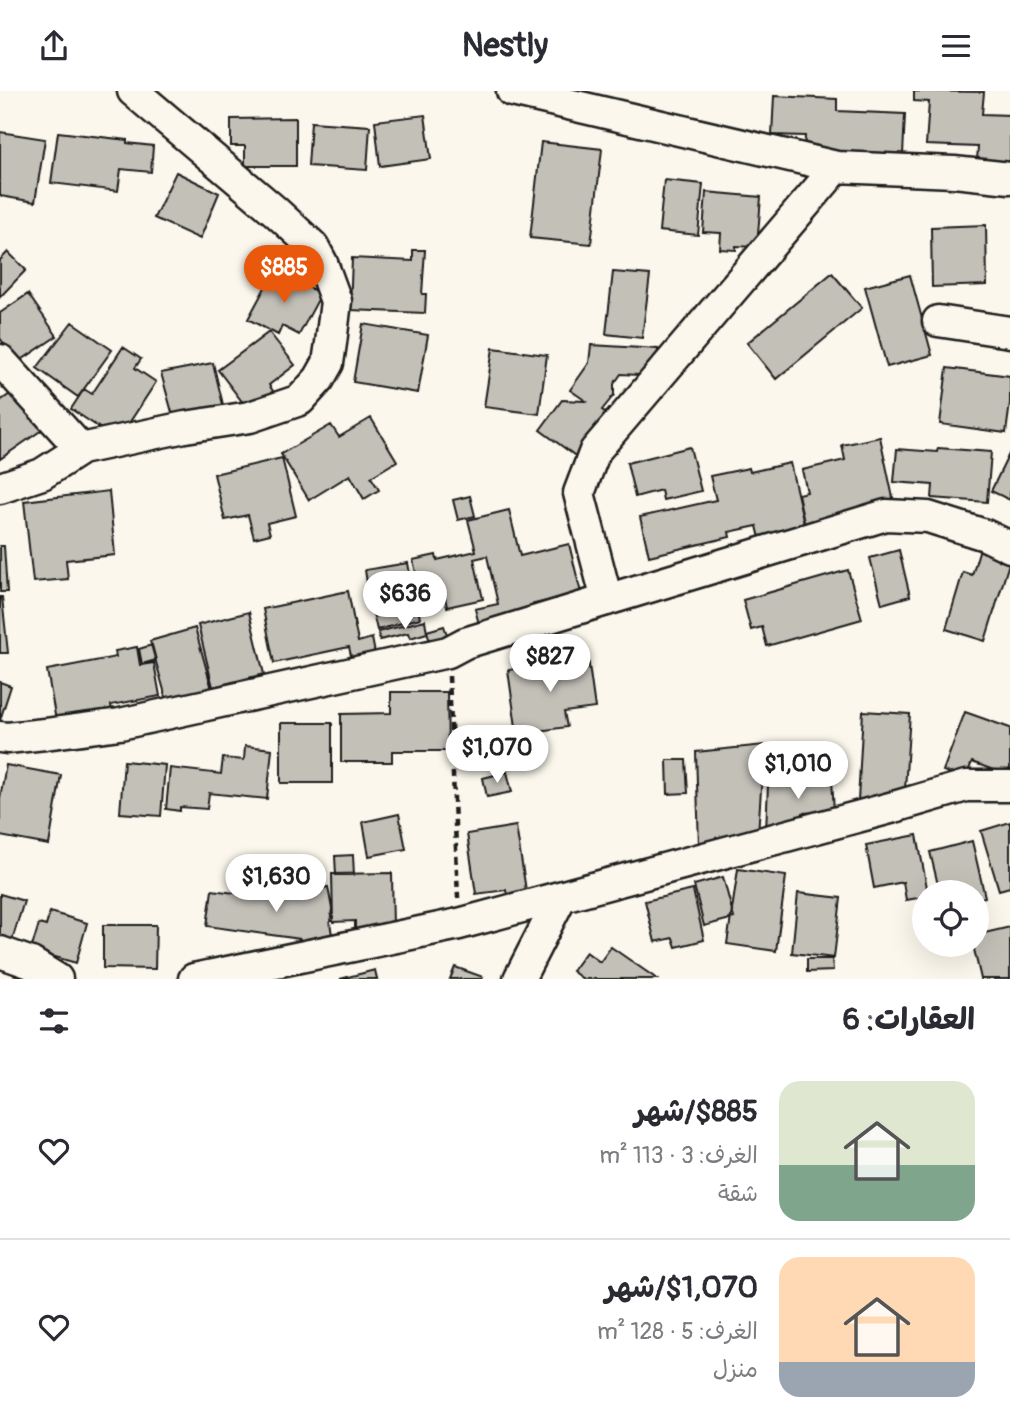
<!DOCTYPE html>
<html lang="ar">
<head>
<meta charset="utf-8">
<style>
	:root { --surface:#fff; --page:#f2f2f3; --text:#2b2b33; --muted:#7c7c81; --line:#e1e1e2; --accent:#ea580c }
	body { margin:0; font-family:Pangolin,"Playpen Sans Arabic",sans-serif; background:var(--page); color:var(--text); direction:rtl; height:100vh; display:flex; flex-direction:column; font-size:26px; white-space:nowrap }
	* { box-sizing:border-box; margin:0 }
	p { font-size:23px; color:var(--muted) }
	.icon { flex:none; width:38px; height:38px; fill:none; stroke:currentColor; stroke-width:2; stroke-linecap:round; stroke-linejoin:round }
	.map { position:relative; height:888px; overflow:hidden; direction:ltr }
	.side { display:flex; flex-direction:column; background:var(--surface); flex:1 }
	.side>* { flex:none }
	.fabs { position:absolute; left:912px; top:789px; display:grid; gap:14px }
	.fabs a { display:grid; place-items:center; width:77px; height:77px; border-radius:50%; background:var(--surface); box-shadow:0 7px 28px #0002; font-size:35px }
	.price { position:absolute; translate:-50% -60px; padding:0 16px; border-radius:24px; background:#fff; color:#222; font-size:23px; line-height:46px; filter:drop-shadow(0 2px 4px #0008) }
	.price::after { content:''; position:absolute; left:50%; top:42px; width:21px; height:16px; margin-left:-10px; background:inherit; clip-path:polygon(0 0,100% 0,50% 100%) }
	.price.current { background:var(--accent); color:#fff }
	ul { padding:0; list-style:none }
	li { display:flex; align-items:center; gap:21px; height:175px; padding:0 35px }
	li+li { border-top:2px solid var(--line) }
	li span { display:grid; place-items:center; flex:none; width:196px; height:140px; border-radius:21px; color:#555 }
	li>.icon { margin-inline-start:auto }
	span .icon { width:84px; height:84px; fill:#fffc; stroke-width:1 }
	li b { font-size:30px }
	h2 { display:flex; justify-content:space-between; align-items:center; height:84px; padding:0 35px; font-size:30px }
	header { display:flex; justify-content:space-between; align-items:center; height:91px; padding:0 35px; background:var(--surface); font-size:32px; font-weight:700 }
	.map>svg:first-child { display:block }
	.building { fill:#c3c0b8; stroke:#1c1c1c; stroke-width:2 }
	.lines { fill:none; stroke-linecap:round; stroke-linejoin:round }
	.minor-casing { stroke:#1c1c1c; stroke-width:35 }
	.path { stroke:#1c1c1c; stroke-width:4.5; stroke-dasharray:7 5; stroke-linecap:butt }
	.minor { stroke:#fbf7ec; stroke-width:30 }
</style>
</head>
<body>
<header><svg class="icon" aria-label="menu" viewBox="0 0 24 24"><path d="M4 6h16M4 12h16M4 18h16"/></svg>Nestly<svg class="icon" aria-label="share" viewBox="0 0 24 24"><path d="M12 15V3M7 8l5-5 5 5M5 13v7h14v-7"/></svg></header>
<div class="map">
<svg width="1010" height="888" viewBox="0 0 1010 888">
	<rect width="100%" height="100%" fill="#fbf7ec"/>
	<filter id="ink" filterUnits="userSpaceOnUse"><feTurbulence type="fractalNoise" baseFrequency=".0143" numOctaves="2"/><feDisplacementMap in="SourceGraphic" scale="14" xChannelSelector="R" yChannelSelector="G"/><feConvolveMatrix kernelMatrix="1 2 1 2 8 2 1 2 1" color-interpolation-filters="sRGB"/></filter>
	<g filter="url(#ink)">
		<!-- building -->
		<path class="building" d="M 914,0 L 984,1 L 982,23 L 1010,24 L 1010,84 L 976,82 L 978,56 L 926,54 L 929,11 L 914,10 Z
			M 774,5 L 837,8 L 837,20 L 905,23 L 903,64 L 804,61 L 805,45 L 772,44 Z
			M 425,24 L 431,68 L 380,75 L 375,30 Z
			M 296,27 L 296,75 L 245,75 L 245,55 L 231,55 L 231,28 Z
			M 311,31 L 370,35 L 367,79 L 308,75 Z
			M 0,41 L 45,48 L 35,111 L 0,105 Z
			M 58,41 L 127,49 L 127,52 L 153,55 L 151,81 L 121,78 L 118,100 L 51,92 Z
			M 541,51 L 602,58 L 591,153 L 530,147 Z
			M 176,81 L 219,102 L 200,148 L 154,127 Z
			M 664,89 L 703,93 L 698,144 L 659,140 Z
			M 706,101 L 761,106 L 757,156 L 736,155 L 736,159 L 720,158 L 721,142 L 703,141 Z
			M 986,134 L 987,194 L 932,196 L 931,136 Z
			M 413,159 L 425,159 L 422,203 L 426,203 L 425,222 L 350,219 L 352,167 L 413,170 Z
			M 8,161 L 26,179 L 0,206 L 0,169 Z
			M 275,178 L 321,203 L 299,244 L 282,235 L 278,244 L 248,228 Z
			M 613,181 L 650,184 L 642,247 L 606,243 Z
			M 832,182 L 862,217 L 776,288 L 747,252 Z
			M 910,184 L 932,264 L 887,276 L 865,196 Z
			M 28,203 L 57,245 L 17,272 L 0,247 L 0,222 Z
			M 72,231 L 112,259 L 78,306 L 37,277 Z
			M 363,233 L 428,244 L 418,302 L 353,291 Z
			M 269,241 L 295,274 L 269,294 L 275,303 L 250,321 L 218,279 Z
			M 591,254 L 658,258 L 656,285 L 621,283 L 614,293 L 614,304 L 602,319 L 612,326 L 581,369 L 540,339 L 562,309 L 586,310 L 570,299 L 589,272 Z
			M 123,256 L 141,268 L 135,277 L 156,291 L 118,349 L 71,318 L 84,298 L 92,303 Z
			M 493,257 L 547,264 L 539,323 L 484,316 Z
			M 213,272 L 225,322 L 175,332 L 161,282 Z
			M 947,277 L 1010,285 L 1010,312 L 1006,342 L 940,333 Z
			M 19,297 L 46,336 L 0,368 L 0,310 Z
			M 371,327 L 397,370 L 371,386 L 379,399 L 364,408 L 350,384 L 309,409 L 281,363 L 331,334 L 339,346 Z
			M 880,346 L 896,421 L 806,440 L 798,403 L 807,401 L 802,379 L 845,369 L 842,354 Z
			M 690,356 L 701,400 L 663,409 L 661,399 L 635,406 L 627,372 Z
			M 938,357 L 991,361 L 987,411 L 932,407 L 933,394 L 894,391 L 897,358 L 937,361 Z
			M 1010,361 L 1010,409 L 991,400 Z
			M 282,367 L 296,425 L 267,432 L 270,443 L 254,447 L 248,424 L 225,429 L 214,383 Z
			M 790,372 L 806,441 L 761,451 L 757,435 L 729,441 L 730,446 L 649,465 L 640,426 L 716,409 L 710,385 L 749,377 L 750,381 Z
			M 109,400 L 115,464 L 66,469 L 68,488 L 33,491 L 24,410 Z
			M 470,405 L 475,425 L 458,429 L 453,409 Z
			M 509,419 L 520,465 L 569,453 L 581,502 L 530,514 L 533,528 L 481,541 L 475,518 L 498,513 L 487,465 L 474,468 L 483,508 L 447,516 L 442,493 L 436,495 L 440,515 L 425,519 L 413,469 L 436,464 L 437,469 L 476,460 L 468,429 Z
			M 0,455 L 4,455 L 7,501 L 0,501 Z
			M 980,457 L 1010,469 L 985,550 L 946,538 L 963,481 L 972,484 Z
			M 899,459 L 910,505 L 882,513 L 870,467 Z
			M 408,472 L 414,508 L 384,514 L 382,503 L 369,505 L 365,479 Z
			M 848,479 L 862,528 L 767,555 L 762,536 L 751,539 L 743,509 Z
			M 348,500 L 358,551 L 372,547 L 377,573 L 354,578 L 349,556 L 274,572 L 263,518 Z
			M 0,506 L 2,506 L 8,562 L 0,562 Z
			M 416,510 L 420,527 L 377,539 L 373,522 Z
			M 249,521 L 264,583 L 213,596 L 198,534 Z
			M 425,529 L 427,542 L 410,547 L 408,542 L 380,549 L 378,541 Z
			M 444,535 L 450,552 L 432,558 L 427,540 Z
			M 195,537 L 212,598 L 167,610 L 150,550 Z
			M 152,554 L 156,569 L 142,573 L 139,558 Z
			M 137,556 L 140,574 L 154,572 L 160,605 L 111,614 L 114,631 L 58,641 L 47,579 L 116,566 L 115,560 Z
			M 588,567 L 595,617 L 564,621 L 567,636 L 517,643 L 508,579 Z
			M 0,591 L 11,595 L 0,629 Z
			M 391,601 L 447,601 L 448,660 L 392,660 L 392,671 L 341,671 L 341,623 L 391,622 Z
			M 863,620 L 910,623 L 904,713 L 858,710 Z
			M 965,621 L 1010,637 L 1010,685 L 972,671 L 965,688 L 943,680 Z
			M 281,632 L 332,632 L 332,692 L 281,692 Z
			M 764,654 L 758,743 L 699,755 L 696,661 Z
			M 245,655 L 272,658 L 267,708 L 209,702 L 207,718 L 180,716 L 180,720 L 166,718 L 170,677 L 221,683 L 223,667 L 244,669 Z
			M 667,669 L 686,669 L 688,702 L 668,703 Z
			M 124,670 L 165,674 L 161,725 L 120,722 Z
			M 6,674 L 61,684 L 49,754 L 0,745 L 0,707 Z
			M 507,681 L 512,701 L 487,706 L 483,687 Z
			M 803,682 L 832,689 L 834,720 L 803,722 L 804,733 L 766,740 L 768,694 L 798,693 Z
			M 399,723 L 406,758 L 369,765 L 363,731 Z
			M 1010,731 L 1010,796 L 999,799 L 981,740 Z
			M 516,735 L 527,806 L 508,809 L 506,799 L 476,803 L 467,743 Z
			M 917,744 L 928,802 L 924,802 L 924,806 L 906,809 L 903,791 L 874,797 L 866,754 Z
			M 972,750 L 985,806 L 976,808 L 976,802 L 940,802 L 930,761 Z
			M 353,764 L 354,784 L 336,784 L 335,765 Z
			M 738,778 L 786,785 L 776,860 L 727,853 Z
			M 392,782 L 393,838 L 355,838 L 355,830 L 333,831 L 332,783 Z
			M 723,786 L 734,827 L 704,835 L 694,794 Z
			M 328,796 L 332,818 L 330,832 L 334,855 L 302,860 L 300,848 L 207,835 L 212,799 L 235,802 L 260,797 L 294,802 Z
			M 693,799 L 704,849 L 676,856 L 673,847 L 655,851 L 645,810 Z
			M 798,802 L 841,807 L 834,867 L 792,862 Z
			M 0,803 L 24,810 L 10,856 L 0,853 Z
			M 50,821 L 87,832 L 76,872 L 31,859 L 39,833 L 46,835 Z
			M 103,834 L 156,834 L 155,878 L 103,877 Z
			M 1010,836 L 1010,888 L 981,888 L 973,854 L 976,854 L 976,844 Z
			M 611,856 L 657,888 L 583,888 L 572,880 L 586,861 L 600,871 Z
			M 807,868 L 832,868 L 833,880 L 807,881 Z
			M 455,876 L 483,886 L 482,888 L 450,888 Z
			M 375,879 L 377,888 L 340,888 Z"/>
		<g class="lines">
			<defs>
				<path id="minor" d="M 512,0 L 837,76 L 954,81 L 1010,87
					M 938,230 L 1010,241
					M 0,269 L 81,358 L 42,383 L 0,397
					M 81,358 L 185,336 L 250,326 L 300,309 L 319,288 L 328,272 L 331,252 L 336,210 L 322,172 L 313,155 L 275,120 L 133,0
					M 607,509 L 579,402 L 595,360 L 837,76
					M 0,646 L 7,647 L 45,643 L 120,633 L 448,561 L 465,552 L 886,424 L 928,426 L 985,444 L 1010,456
					M 0,861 L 31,872 L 57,888
					M 194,888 L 459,833 L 894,716 L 966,695 L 1010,695
					M 519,888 L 561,806"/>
			</defs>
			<!-- minor casing -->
			<use href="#minor" class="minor-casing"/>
			<!-- path -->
			<path class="path" d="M 449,585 L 458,807"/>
			<!-- minor -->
			<use href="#minor" class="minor"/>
		</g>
	</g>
</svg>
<div class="fabs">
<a><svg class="icon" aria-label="locate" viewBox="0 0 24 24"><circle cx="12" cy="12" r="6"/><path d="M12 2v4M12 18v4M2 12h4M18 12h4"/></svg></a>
</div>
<b class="price current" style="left:284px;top:214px">$885</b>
<b class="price" style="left:405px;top:540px">$636</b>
<b class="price" style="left:550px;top:603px">$827</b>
<b class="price" style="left:497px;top:694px">$1,070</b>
<b class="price" style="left:798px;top:710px">$1,010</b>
<b class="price" style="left:276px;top:823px">$1,630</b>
</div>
<section class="side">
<h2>العقارات: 6<svg class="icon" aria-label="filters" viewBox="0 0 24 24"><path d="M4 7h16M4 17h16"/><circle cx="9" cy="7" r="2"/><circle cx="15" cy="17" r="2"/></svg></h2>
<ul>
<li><span style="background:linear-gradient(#dfe7d0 60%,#7fa58c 0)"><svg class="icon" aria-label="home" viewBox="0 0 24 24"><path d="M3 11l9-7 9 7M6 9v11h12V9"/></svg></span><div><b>$885/شهر</b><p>الغرف: 3 · 113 m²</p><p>شقة</p></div><svg class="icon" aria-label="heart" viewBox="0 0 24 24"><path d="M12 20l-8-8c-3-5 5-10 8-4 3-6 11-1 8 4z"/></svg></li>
<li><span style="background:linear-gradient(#ffd9b3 75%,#9aa5b1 0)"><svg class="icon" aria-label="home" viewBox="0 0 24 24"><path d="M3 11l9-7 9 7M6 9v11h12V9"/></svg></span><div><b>$1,070/شهر</b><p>الغرف: 5 · 128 m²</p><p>منزل</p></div><svg class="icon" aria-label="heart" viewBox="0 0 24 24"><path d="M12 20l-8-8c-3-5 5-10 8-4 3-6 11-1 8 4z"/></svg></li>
</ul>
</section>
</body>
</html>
